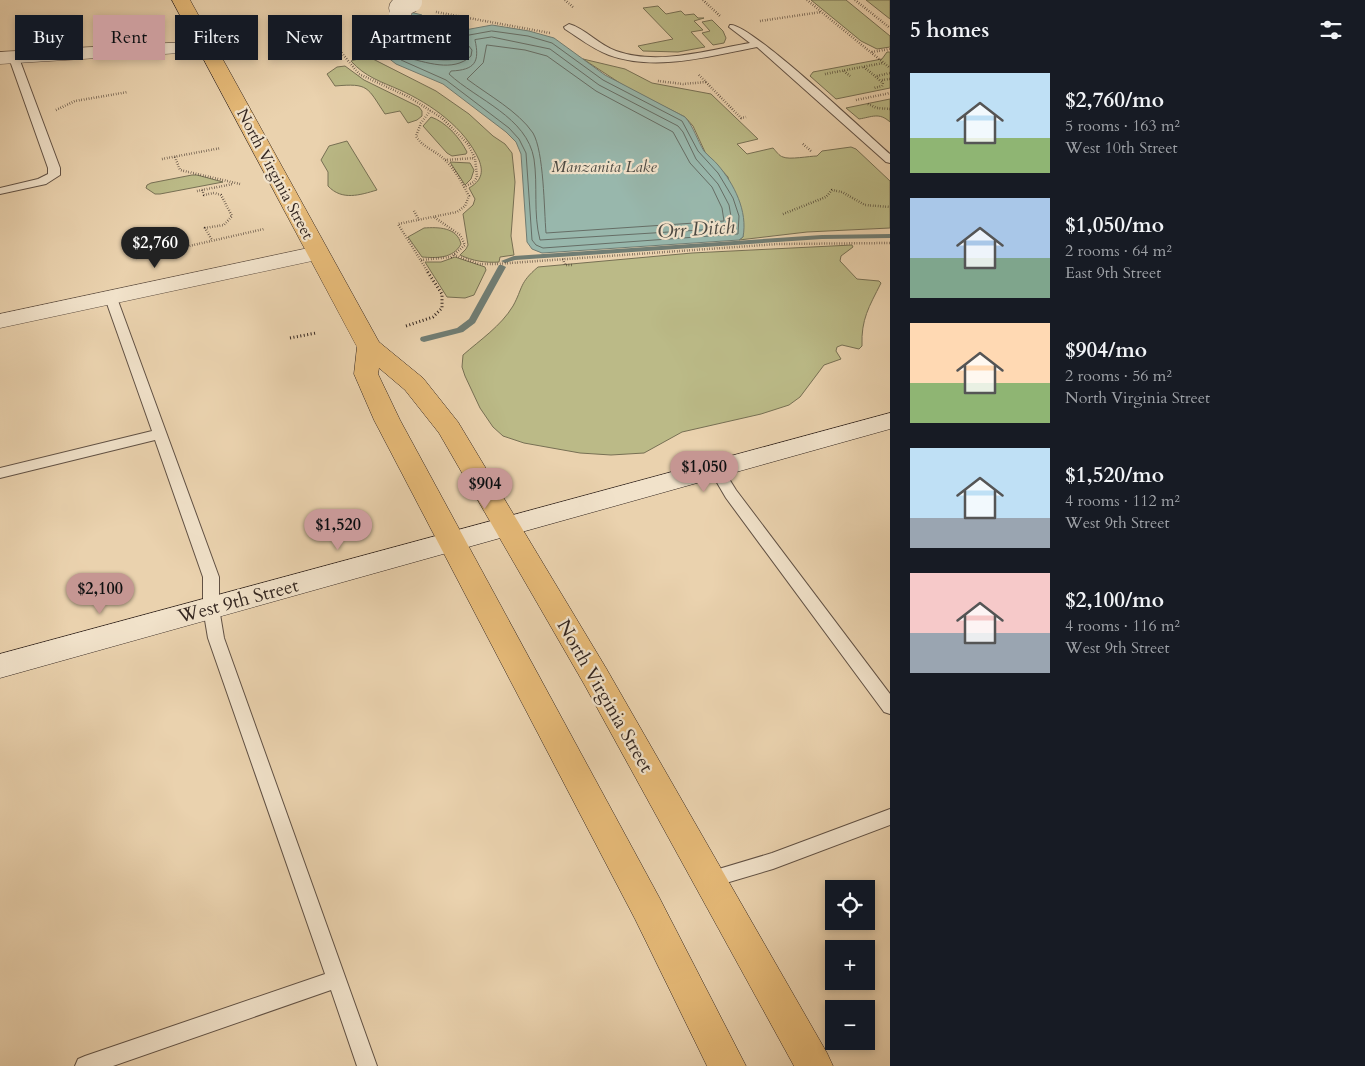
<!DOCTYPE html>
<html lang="en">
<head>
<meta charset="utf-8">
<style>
	:root { --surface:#171b24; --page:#242831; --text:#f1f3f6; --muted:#9ea1a6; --accent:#c59692 }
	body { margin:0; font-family:Cardo,serif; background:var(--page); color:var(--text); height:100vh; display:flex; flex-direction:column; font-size:19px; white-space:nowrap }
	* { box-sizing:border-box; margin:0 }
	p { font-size:16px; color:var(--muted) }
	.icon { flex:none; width:28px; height:28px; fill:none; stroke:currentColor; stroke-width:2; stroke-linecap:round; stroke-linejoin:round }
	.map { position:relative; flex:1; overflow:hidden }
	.panel { display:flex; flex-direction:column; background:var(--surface); width:475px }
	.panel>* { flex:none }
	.hud { position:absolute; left:15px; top:15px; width:475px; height:45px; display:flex; gap:10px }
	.buttons { position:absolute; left:825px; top:880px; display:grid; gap:10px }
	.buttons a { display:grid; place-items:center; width:50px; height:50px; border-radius:0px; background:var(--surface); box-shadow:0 2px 8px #0003; font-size:25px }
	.price { position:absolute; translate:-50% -42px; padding:0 11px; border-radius:18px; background:var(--accent); color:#111; font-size:16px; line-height:32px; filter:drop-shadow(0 1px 2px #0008) }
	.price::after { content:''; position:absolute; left:50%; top:30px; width:15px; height:11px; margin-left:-8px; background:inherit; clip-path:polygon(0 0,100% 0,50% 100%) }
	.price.active { background:#222; color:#fff }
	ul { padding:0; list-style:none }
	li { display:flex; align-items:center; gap:15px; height:125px; padding:0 20px }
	li span { display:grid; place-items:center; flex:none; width:140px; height:100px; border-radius:0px; color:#555 }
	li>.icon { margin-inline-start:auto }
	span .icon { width:60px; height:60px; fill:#fffc; stroke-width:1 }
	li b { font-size:21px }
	h2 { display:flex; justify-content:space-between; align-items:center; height:60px; padding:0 20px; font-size:21px }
	.pill { padding:0 18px; border-radius:0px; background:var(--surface); box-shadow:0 2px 8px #0003; font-size:18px; line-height:45px }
	.pill.active { background:var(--accent); color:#111 }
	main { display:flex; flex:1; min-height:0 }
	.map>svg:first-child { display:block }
	.green { fill:#bbba87; stroke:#777054 }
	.water { fill:#98b7ac; stroke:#707d74; fill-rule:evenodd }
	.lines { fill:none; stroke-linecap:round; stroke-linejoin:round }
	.shore { stroke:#666e66; stroke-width:1 }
	.stream { fill:#707d74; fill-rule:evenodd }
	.lane-casing { stroke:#615144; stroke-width:2 }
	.street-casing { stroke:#615144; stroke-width:1 }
	.secondary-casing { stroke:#332620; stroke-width:1 }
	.primary-casing { stroke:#332620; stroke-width:1 }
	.path-far1 { stroke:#332620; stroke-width:2.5; stroke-dasharray:0.5 2; stroke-linecap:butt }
	.path { stroke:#332620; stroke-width:3; stroke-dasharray:1 2.5; stroke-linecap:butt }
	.lane { fill:#f1e2ca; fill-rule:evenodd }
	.street { fill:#f1e2ca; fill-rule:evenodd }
	.secondary { fill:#f1e2ca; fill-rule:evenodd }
	.primary { fill:#e5b977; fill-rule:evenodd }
	.street-bridge-casing { stroke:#615144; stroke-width:21; stroke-linecap:butt }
	.street-bridge { stroke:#f1e2ca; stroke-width:20 }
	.labels { text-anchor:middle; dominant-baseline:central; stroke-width:4.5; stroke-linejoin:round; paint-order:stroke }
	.far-water-label { font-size:16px; font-style:italic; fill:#4c4a43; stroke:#f1e2ca }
	.far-street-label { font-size:16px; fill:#332620; stroke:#f1e2ca }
	.street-label { font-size:19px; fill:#332620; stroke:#f1e2ca }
	.water-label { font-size:20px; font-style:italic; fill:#4c4a43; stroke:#f1e2ca }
</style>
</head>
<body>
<main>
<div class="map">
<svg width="890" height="1066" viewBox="0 0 890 1066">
	<rect width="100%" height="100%" fill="#ead2ae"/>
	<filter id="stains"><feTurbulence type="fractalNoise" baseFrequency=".004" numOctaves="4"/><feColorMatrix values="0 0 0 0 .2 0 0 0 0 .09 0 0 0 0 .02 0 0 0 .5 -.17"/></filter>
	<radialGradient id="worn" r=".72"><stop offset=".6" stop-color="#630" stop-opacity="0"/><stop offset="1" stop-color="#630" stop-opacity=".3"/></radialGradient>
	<!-- green -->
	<path class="green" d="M 811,0 L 846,0 L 890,36 L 890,47 L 877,49 L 861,41 Z
		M 866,0 L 890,0 L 890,19 Z
		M 658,6 L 666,14 L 681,11 L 685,15 L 694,14 L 698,18 L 704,18 L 694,21 L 703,30 L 691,32 L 705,47 L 678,52 L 643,51 L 638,46 L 673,39 L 643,8 Z
		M 712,20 L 723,31 L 726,38 L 724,43 L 713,45 L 702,33 L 710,31 L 702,22 Z
		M 408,43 L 451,45 L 465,50 L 467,53 C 457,67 411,57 398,48 L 399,44 Z
		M 887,52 L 890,52 L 890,88 L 836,99 L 810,76 L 813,72 L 882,59 Z
		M 365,57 L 371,58 L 436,91 L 469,114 L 493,136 L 505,144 L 512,153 L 515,182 L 511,236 L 514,255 L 500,257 L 499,262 C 485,263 473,261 460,255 L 466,249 L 468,245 L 463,214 L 473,205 L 475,199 L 469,188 C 481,181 484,173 479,160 C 465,128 431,104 400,90 C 382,82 365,77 351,61 Z
		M 583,59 L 625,69 L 652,83 L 711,94 L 758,139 L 737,144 L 747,154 L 773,148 C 776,151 779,156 783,157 C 789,160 810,156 817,156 L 822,151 L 851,147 L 856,149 L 890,181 L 890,228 L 807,232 L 739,240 L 743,237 L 728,177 L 705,152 L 693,126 L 685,117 L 626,87 Z
		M 345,66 L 364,80 L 419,107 L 422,111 L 422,116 L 417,120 L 408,123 L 400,111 L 385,114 C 367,87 369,83 335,86 L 327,74 L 337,67 Z
		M 890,99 L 890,122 C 879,112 872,117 859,119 L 846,108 Z
		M 431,117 C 446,122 460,138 467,152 L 466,154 L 452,156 L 447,153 L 423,126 Z
		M 347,141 L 377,190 C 360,195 342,201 328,186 L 328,172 L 321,160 L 329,146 Z
		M 450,162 L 470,163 L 474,170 L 471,179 L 465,185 Z
		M 192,175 L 197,175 L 223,182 L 160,194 L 155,194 L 146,188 L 147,185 L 151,183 Z
		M 424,228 C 438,227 457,227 461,244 C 453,259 436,258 422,257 L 408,237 Z
		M 852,245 L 853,247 L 841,256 L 840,261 L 857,279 L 879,281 L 881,283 C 869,307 861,319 862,346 L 859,349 L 842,345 L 837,347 L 836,351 L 841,359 L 824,365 L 800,397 L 789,405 L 761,414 L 682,432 L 644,453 L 611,455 L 580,453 L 524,443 L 503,436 L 493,427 L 480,408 L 465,376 L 462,367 L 463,355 C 480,340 501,326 513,306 C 523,288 519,283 538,267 L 692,253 Z
		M 455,257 L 485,267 L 486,270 L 474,295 L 465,298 L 447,297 L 425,262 L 441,262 Z"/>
	<!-- water -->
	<path class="water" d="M 410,12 L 422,15 L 438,35 L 492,25 L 529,31 L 554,38 L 605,75 L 685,117 C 694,127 697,140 704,151 C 708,156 714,160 718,165 C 734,184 748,211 743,237 L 739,240 L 542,253 L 532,249 L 527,242 L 521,154 L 516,142 L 506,132 L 443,84 L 396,64 L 378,50 L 356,24 L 407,15 ZM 408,43 L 451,45 L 465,49 L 467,53 C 457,67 411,57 398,48 L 399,45 Z"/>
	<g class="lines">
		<!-- shore -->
		<path class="shore" d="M 392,23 L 368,29 L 381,46 L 392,54 L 394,52 L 394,43 L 398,40 L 430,36 L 419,19 L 410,19
			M 414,24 L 418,28 L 417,31 L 396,34 L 387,41 L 380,34 L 382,31 Z
			M 492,31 L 528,36 L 552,43 L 603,80 L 682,121 L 698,151 L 718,173 L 733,198 L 739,216 L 738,234 L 543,248 L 536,245 L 532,240 L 526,153 L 519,139 L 509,128 L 446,80 L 401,60 L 404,57 C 426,62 453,73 471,56 L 472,50 L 468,45 L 455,41 L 455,38 Z
			M 492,37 L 550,49 L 599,85 L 678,126 L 683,132 L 696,159 L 718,184 L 729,205 L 733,228 L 540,240 C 533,213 538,186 534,159 C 527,117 477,100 449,74 L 451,71 C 475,70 480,62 475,40 Z
			M 487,45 L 525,50 L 547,56 L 596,91 L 673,132 L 690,163 L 712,187 L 722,208 L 724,221 L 546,233 C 544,209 544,152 533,133 C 518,111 488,95 467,79 L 483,63 Z"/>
		<!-- stream -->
		<path class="stream" d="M 890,234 L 890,238 L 822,239 L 515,260 L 505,263 L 501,261 L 514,256 L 822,235 Z
			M 499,265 L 502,265 L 506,267 L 475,323 L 463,332 L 424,342 L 421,341 L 420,339 L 421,337 L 457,328 L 469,319 Z"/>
		<defs>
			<path id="lane" d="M 569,24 C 586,29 599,45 616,51 C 658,66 708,50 750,43 L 729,27 L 730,25 C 748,21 869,136 890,154 L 890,163 L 886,162 L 757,47 C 710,56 656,72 609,55 C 593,49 579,38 565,29 L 564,27 Z
				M 14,55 L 19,58 L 60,168 L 60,175 L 46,184 L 0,194 L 0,188 L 38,179 L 48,174 L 48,168 L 9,58 Z
				M 111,294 L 117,298 L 219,577 L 219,608 L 224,638 L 377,1066 L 357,1066 L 331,990 L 113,1066 L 75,1066 L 78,1059 L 85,1056 L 325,974 L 208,638 L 203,608 L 203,577 L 155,440 L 0,478 L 0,468 L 152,431 L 105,298 Z
				M 716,464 L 721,466 L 736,490 L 890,694 L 890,714 L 884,712 L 726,498 L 709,469 L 711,466 Z
				M 890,809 L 890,825 L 773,869 L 709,888 L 702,886 L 700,880 L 702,874 L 772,853 Z"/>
			<path id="street" d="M 206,41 L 213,43 L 215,47 L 213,51 L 0,64 L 0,52 Z
				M 318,246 L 326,248 L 329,253 L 326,258 L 0,328 L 0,314 Z"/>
			<path id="secondary" d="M 890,413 L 890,429 L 0,678 L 0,654 Z"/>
			<path id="primary" d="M 172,0 L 190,0 L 379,342 L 423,378 L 458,422 L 606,668 L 827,1053 L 833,1066 L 794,1066 L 584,684 L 439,433 L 405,390 L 379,368 L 378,374 L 400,420 L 659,897 L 746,1066 L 707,1066 L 635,919 L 374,420 L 354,374 L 357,347 Z"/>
		</defs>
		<!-- lane casing -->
		<use href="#lane" class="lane-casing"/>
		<!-- street casing -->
		<use href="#street" class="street-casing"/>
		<!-- secondary casing -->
		<use href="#secondary" class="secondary-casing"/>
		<!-- primary casing -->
		<use href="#primary" class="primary-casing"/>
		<!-- path-far1 -->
		<path class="path-far1" d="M 565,0 L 574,8
			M 703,0 L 720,16
			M 807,0 L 890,68
			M 855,0 L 890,28
			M 436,12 L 550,33
			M 760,21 L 821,12
			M 317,28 L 337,47 L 359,74 L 409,97 L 442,118 L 468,144 L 475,158 L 477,177 L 474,182 L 464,187
			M 872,52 L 890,49
			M 864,67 L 883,83 L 882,86 L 874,88
			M 844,71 L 850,76
			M 825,74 L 883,63
			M 699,75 L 741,118 L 746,117
			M 877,76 L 890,73
			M 882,80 L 890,79
			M 658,81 L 683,84 L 706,82
			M 856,100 L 890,93
			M 868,104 L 877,108 L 890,109
			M 56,110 L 75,101 L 128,92
			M 803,144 L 812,152
			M 175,157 L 180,170 L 240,184
			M 162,159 L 221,148
			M 445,160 L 475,158
			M 202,190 L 204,195 L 214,193 L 221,195 L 232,216 L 224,225 L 205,228 L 212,240
			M 197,191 L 233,184
			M 414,211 L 419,220
			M 783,214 L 826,197 L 832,190 L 842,192 L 865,205 L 890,207
			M 454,255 L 479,264 L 496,264 L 778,244 L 890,243
			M 136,258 L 264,229
			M 563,259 L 565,265 L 573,265
			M 421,260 L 451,257 L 465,245 L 460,235 L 434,217
			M 428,272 L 398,224 L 457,212 L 465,206 L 469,196 C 462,183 455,169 444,159 C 436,151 422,147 416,136 L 421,123 L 430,111"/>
		<!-- path -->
		<path class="path" d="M 406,326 L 433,317 L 442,308 L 442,294 L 427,271
			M 290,338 L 316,333"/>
		<!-- lane -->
		<use href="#lane" class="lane"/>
		<!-- street -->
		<use href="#street" class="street"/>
		<!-- secondary -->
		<use href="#secondary" class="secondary"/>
		<!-- primary -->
		<use href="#primary" class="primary"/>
		<defs>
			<path id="street-bridge" d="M 399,14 L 402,11 L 399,8 L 412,2"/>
		</defs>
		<!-- street-bridge casing -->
		<use href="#street-bridge" class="street-bridge-casing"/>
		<!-- street-bridge -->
		<use href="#street-bridge" class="street-bridge"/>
	</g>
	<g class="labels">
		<!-- far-water labels -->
		<g class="far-water-label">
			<text x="604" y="167">Manzanita Lake</text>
		</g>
		<!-- far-street labels -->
		<g class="far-street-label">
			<text transform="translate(275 174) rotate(62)">North Virginia Street</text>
		</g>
		<!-- street labels -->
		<g class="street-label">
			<text transform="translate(238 601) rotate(-15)">West 9th Street</text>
			<text transform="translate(605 696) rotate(60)">North Virginia Street</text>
		</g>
		<!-- water labels -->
		<g class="water-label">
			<text transform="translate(696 229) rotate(-4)">Orr Ditch</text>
		</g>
	</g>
	<rect width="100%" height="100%" filter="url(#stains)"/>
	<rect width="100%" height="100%" fill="url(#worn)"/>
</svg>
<div class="buttons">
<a><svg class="icon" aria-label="locate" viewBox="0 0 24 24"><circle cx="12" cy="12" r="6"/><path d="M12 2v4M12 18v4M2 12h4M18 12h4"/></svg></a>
<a>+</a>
<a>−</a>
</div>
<b class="price active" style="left:155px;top:269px">$2,760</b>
<b class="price" style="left:704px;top:493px">$1,050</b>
<b class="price" style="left:485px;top:510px">$904</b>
<b class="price" style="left:338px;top:551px">$1,520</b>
<b class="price" style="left:100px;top:615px">$2,100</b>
<div class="hud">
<a class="pill">Buy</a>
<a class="pill active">Rent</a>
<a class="pill">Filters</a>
<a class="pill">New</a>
<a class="pill">Apartment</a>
</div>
</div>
<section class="panel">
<h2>5 homes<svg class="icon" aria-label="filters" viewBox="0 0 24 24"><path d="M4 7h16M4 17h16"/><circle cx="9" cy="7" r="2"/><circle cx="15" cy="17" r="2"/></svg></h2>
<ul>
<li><span style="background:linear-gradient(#bfe0f5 65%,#8fb573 0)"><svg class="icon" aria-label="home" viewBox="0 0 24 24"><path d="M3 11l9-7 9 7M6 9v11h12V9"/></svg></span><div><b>$2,760/mo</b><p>5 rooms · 163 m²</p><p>West 10th Street</p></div></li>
<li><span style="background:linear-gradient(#a9c7e8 60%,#7fa58c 0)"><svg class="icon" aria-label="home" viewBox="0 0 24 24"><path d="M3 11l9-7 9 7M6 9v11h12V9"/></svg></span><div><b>$1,050/mo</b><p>2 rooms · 64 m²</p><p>East 9th Street</p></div></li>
<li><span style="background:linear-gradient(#ffd9b3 60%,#8fb573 0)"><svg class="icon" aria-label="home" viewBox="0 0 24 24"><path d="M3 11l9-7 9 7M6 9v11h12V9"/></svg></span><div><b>$904/mo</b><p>2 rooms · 56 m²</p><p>North Virginia Street</p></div></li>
<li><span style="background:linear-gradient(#bfe0f5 70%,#9aa5b1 0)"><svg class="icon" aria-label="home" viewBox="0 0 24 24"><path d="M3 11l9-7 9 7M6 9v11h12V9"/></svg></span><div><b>$1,520/mo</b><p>4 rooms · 112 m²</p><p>West 9th Street</p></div></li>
<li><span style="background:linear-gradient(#f6c9c9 60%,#9aa5b1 0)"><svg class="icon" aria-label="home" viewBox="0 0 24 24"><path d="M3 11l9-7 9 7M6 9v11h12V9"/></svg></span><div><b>$2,100/mo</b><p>4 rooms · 116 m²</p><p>West 9th Street</p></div></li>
</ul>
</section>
</main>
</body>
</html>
